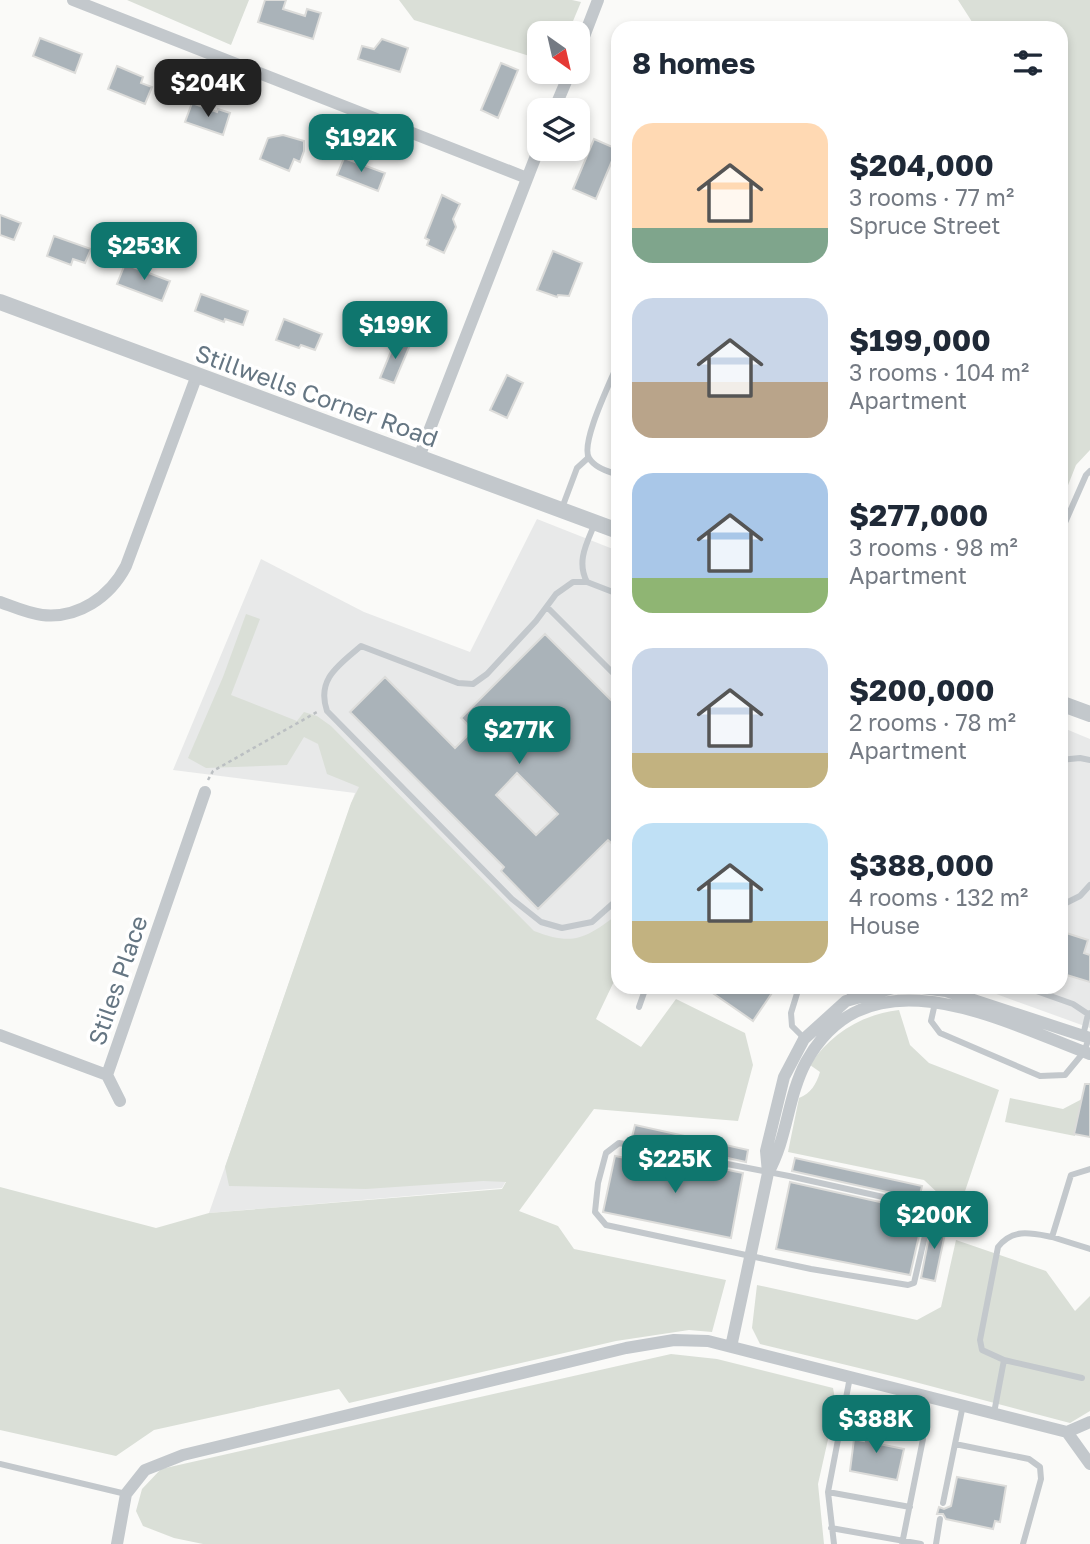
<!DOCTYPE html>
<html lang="en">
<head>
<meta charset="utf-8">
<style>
	:root { --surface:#fff; --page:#f6f6f7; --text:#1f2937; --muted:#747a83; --accent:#0f766e }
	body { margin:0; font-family:"Golos Text",sans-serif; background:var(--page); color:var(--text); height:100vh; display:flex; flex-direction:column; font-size:26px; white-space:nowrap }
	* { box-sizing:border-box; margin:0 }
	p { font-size:23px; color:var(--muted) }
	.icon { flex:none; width:38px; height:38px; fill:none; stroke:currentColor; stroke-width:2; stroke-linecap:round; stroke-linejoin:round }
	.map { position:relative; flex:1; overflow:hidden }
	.panel { position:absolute; left:611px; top:21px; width:457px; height:973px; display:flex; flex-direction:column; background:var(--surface); border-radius:21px; box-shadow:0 4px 10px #0003 }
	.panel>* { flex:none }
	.needle { width:46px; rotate:146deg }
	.tools { position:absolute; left:527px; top:21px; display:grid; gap:14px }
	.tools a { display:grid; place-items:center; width:63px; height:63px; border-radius:14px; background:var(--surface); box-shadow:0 4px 10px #0003; font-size:35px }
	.price { position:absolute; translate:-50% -60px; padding:0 16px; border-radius:14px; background:var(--accent); color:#fff; font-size:23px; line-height:46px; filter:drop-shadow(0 2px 4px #0008) }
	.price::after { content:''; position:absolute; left:50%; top:42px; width:21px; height:16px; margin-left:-10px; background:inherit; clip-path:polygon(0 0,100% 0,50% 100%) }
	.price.selected { background:#222; color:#fff }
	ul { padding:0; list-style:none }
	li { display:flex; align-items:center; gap:21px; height:175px; padding:0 21px }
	li span { display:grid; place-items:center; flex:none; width:196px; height:140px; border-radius:21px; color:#555 }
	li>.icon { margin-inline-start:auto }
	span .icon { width:84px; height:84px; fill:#fffc; stroke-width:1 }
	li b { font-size:30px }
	h2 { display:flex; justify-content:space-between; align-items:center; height:84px; padding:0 21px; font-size:30px }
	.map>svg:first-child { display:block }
	.built { fill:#e8e9e9 }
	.green { fill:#dadfd7 }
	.building { fill:#aab3b9; stroke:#dcdcda; stroke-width:2; fill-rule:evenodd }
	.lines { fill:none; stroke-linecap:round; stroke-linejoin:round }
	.path { stroke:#bbbfc2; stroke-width:2.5; stroke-dasharray:3.5 3.5; stroke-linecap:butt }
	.service { stroke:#c3c8cc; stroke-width:6 }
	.minor { stroke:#c3c8cc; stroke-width:12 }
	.tertiary { stroke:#c3c8cc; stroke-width:16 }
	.labels { text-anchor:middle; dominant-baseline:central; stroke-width:7; stroke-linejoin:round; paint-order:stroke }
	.street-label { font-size:24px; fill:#657683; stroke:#fff }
</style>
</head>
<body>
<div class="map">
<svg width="1090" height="1544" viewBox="0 0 1090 1544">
	<rect width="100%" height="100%" fill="#fafaf8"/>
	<!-- built -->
	<path class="built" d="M 537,519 L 618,551 L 618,973 L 595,1018 L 502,1188 L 209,1213 L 355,793 L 173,770 L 261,559 L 364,612 L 470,652 Z
		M 1061,727 L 1090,739 L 1090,1028 L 977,987 L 1060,987 Z"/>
	<!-- green -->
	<path class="green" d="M 127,0 L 249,0 L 231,45 Z
		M 399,0 L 572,0 L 581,2 L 568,33 L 539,33 L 539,59 L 414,20 Z
		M 958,0 L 1090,0 L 1090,450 L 1076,465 L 1061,503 L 1060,28 L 976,28 Z
		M 246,614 L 260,619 L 231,695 L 297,721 L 304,712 L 317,716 L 331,726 L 534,931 C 573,946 585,939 618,914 L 618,973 L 596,1019 L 641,1047 L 676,999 L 745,1033 L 753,1065 L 738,1121 L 594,1109 L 519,1211 L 558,1226 L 574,1249 L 726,1280 L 712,1332 L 689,1330 L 616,1341 L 349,1403 L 339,1389 L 154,1430 L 116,1456 L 0,1430 L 0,1187 L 156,1228 L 209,1213 L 502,1189 L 506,1182 L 483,1181 L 366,1189 L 229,1186 L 225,1167 L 351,803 L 359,787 L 327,774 L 318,744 L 304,737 L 287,765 L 206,768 L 188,758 L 223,677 Z
		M 899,1010 L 910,1045 L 929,1063 L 999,1090 L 958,1212 L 924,1180 L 788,1152 L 799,1098 C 811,1093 816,1085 820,1072 L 810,1065 C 831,1033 861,1015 899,1010 Z
		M 1010,1098 L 1063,1109 L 1082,1099 L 1075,1136 L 1005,1122 Z
		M 956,1240 L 1046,1271 L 1075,1311 L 1090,1296 L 1090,1411 L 1070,1423 L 900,1378 L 760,1344 L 752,1328 L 757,1285 L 917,1320 L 941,1307 Z
		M 671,1354 L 717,1359 L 833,1388 L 836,1404 L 818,1484 L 824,1544 L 203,1544 L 174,1538 L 143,1526 L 136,1511 L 142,1489 L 161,1469 Z"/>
	<!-- building -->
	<path class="building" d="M 265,0 L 286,0 L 283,9 L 305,16 L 307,9 L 321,13 L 313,39 L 258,22 Z
		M 40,38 L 82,54 L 75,73 L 33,56 Z
		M 382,39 L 408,48 L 400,72 L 358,59 L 362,46 L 374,49 Z
		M 501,63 L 518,70 L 498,118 L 481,110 Z
		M 117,66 L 143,77 L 141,83 L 152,87 L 145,104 L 108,89 Z
		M 192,103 L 217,112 L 218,109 L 230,113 L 223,135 L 185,122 Z
		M 283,135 L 304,141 L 304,151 L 300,162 L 294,159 L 289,171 L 260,159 L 268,138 Z
		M 594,139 L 617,149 L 596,199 L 573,189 Z
		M 344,158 L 385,173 L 378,191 L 337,175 Z
		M 442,195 L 460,204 L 453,219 L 456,227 L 444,253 L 427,245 L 429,240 L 425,238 Z
		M 0,215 L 21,223 L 14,240 L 0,235 Z
		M 54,236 L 91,249 L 85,263 L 73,259 L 71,265 L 47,256 Z
		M 553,251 L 582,263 L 569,296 L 558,295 L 557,297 L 537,290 Z
		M 125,264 L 170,281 L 162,301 L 117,284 Z
		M 201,294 L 248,311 L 243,325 L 225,319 L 224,322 L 195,311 Z
		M 284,319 L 322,334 L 315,350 L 301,345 L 299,348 L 276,340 Z
		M 396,339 L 410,345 L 394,383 L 380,378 Z
		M 507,375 L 523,383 L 507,418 L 490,410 Z
		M 545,634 L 618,707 L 618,849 L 608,840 L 538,909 L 501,871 L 504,867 L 350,712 L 385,677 L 455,748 L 473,730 L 461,718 ZM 517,773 L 558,814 L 536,835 L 496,795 Z
		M 1060,931 L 1088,940 L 1084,953 L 1090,955 L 1090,982 L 1060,973 Z
		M 704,987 L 776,987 L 753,1021 Z
		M 1085,1084 L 1090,1084 L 1090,1137 L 1074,1134 Z
		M 635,1125 L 748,1150 L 746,1162 L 632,1137 Z
		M 615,1156 L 693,1171 L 694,1163 L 743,1173 L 731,1238 L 603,1212 Z
		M 795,1158 L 922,1186 L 919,1199 L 792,1171 Z
		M 790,1182 L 916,1210 L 915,1217 L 921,1218 L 921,1227 L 910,1275 L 776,1249 Z
		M 932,1221 L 947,1224 L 935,1281 L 921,1278 Z
		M 868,1421 L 883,1424 L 879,1444 L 904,1449 L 897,1480 L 850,1471 L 854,1439 L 864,1441 Z
		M 957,1477 L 1006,1486 L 1000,1522 L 995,1521 L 993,1529 L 946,1519 L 943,1514 L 937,1514 L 939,1507 L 944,1509 L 951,1506 Z"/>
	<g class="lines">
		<!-- path -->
		<path class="path" d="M 208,780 L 213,771 L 317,712"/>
		<!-- service -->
		<path class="service" d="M 618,363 C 611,381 580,443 589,458 C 595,468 608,471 618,475
			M 562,508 L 577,468 L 588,458
			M 595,523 C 587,543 576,561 587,582 L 618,594
			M 1060,534 L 1086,475 L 1090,471
			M 587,582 L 573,582 L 556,594 L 536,621 L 487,674 L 473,684 L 458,683 L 361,646 C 339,665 316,679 327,711 L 512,899 L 541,922 L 562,928 L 592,922 L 618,899
			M 547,607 L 618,678
			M 1060,760 L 1080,758 L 1090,760
			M 1060,906 L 1080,896 L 1090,885
			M 799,987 L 791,1013 L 792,1026 L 804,1038
			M 845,987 L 854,999
			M 1025,987 L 1073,1004 L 1088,1014
			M 935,1003 L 931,1021 L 940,1033 L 1040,1076 L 1065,1075 L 1084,1052 L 1089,1038
			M 639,1007 L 646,987
			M 1083,1036 L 1088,1014 L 1090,1013
			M 619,1143 L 789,1176 L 919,1205 L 926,1211 L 927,1227 L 914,1283 L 908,1285 L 811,1269 L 606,1225 L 595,1212 L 598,1183 L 606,1153 Z
			M 1090,1169 L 1071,1175 L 1052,1237 L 1090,1249
			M 1004,1360 L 1082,1378
			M 963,1405 L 955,1444 L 1029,1459 L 1040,1467 L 1041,1479 L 1023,1544
			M 843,1411 L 920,1425
			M 994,1413 L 1004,1360 L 982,1350 L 980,1340 L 998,1247 C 1013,1228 1031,1233 1052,1237
			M 0,1464 L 126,1494
			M 828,1492 L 910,1507
			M 943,1503 L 955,1444
			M 831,1528 L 921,1544
			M 834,1544 L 828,1492 L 850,1377
			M 902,1544 L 923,1439 L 920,1425 L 926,1396
			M 936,1544 L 940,1519"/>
		<!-- minor -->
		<path class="minor" d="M 73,0 L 527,178
			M 578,52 L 598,0
			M 554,110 L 570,72
			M 419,457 L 539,148
			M 0,602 C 14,607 27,613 42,615 C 78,619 110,597 126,566 L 197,375
			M 897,987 L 846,1001 L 804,1039 L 784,1077 L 766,1151 L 768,1173 C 788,1137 787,1098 806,1062 C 869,948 1001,1021 1090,1054
			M 914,987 L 946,991 L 1090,1038
			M 0,1035 L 107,1075
			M 107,1075 L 205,792
			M 107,1075 L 120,1101
			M 731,1347 L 768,1173
			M 1067,1432 L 1090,1464
			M 1067,1432 L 1090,1422
			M 117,1544 L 126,1494 L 145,1470 L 183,1455 L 626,1348 L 674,1340 L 708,1341 L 1067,1432"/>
		<!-- tertiary -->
		<path class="tertiary" d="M 0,302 L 618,531
			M 1060,703 L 1090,714"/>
	</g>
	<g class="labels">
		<!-- street labels -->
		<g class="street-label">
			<text transform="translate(317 395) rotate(20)">Stillwells Corner Road</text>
			<text transform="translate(117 980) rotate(-71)">Stiles Place</text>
		</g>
	</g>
</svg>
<div class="tools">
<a><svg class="needle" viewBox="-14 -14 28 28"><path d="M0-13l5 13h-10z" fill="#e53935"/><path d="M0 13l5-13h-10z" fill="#747a83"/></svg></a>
<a><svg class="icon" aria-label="layers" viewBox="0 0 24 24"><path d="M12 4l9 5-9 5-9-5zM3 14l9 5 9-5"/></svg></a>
</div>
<b class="price selected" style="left:208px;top:119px">$204K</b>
<b class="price" style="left:361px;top:174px">$192K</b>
<b class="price" style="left:144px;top:282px">$253K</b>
<b class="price" style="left:395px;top:361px">$199K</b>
<b class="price" style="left:519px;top:766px">$277K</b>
<b class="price" style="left:675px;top:1195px">$225K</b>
<b class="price" style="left:934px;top:1251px">$200K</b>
<b class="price" style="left:876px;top:1455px">$388K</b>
<section class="panel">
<h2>8 homes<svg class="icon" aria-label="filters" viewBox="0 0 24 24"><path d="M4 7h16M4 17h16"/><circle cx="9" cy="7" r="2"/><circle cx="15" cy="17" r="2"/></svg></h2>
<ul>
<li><span style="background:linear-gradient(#ffd9b3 75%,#7fa58c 0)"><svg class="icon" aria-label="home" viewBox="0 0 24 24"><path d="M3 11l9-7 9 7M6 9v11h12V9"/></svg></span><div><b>$204,000</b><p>3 rooms · 77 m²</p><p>Spruce Street</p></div></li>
<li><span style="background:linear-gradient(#c9d6e8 60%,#b9a48a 0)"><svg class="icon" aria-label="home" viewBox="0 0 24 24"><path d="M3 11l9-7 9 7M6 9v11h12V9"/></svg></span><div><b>$199,000</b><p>3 rooms · 104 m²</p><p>Apartment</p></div></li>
<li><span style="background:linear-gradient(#a9c7e8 75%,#8fb573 0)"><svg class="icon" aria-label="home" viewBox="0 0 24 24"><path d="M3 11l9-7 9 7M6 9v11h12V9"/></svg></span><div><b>$277,000</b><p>3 rooms · 98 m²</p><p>Apartment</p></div></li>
<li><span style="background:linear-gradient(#c9d6e8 75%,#c2b280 0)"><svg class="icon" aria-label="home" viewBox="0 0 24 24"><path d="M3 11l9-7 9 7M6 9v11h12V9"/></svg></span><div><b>$200,000</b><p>2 rooms · 78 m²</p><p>Apartment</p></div></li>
<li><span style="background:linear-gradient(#bfe0f5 70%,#c2b280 0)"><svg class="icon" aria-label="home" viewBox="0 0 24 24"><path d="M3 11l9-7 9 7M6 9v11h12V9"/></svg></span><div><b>$388,000</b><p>4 rooms · 132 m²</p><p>House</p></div></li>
</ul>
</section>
</div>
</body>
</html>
